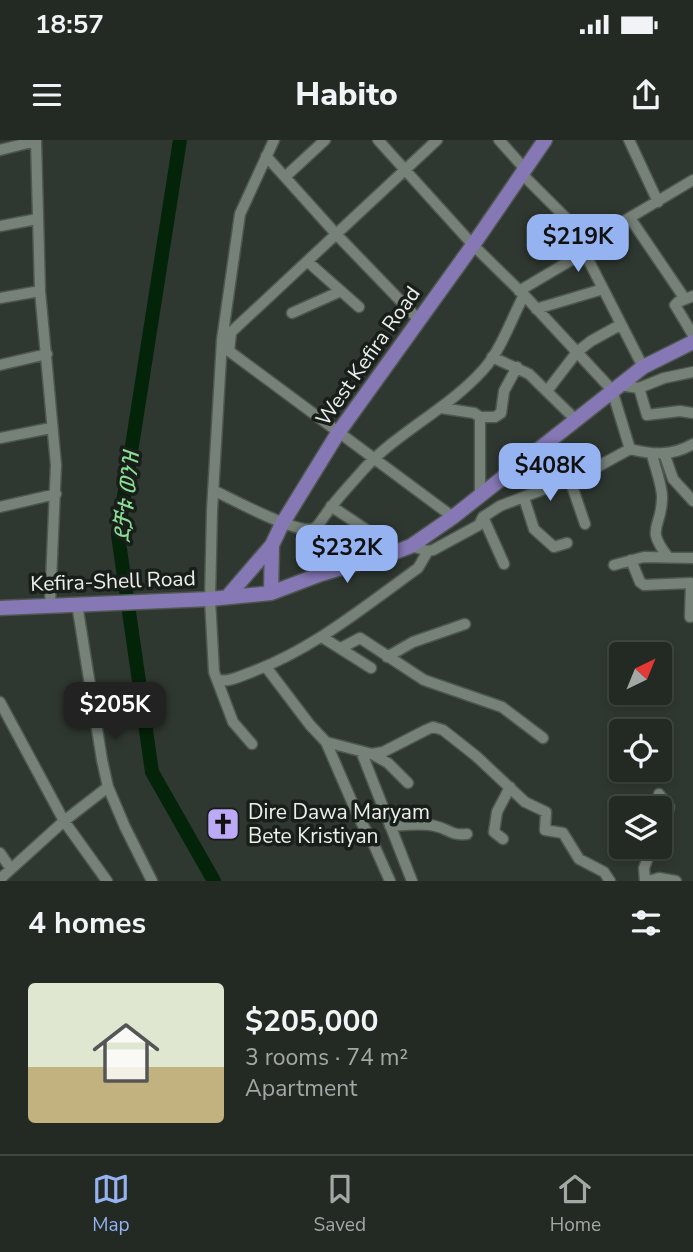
<!DOCTYPE html>
<html lang="en">
<head>
<meta charset="utf-8">
<style>
	:root { --surface:#232a24; --page:#2b322c; --text:#f1f3f6; --muted:#a3a7a6; --line:#404641; --accent:#95b2f1 }
	body { margin:0; font-family:"Nunito Sans","Noto Sans Ethiopic",sans-serif; background:var(--page); color:var(--text); height:100vh; display:flex; flex-direction:column; font-size:26px; white-space:nowrap }
	* { box-sizing:border-box; margin:0 }
	p { font-size:23px; color:var(--muted) }
	.icon { flex:none; width:38px; height:38px; fill:none; stroke:currentColor; stroke-width:2; stroke-linecap:round; stroke-linejoin:round }
	.map { position:relative; height:741px; overflow:hidden }
	.drawer { display:flex; flex-direction:column; background:var(--surface); flex:1 }
	.drawer>* { flex:none }
	.needle { width:46px; rotate:43deg }
	.tools { position:absolute; left:609px; top:502px; display:grid; gap:14px }
	.tools a { display:grid; place-items:center; width:63px; height:63px; border-radius:7px; background:var(--surface); box-shadow:0 4px 10px #0003,0 0 0 2px var(--line); font-size:35px }
	.price { position:absolute; translate:-50% -60px; padding:0 16px; border-radius:14px; background:var(--accent); color:#111; font-size:23px; line-height:46px; filter:drop-shadow(0 2px 4px #0008) }
	.price::after { content:''; position:absolute; left:50%; top:42px; width:21px; height:16px; margin-left:-10px; background:inherit; clip-path:polygon(0 0,100% 0,50% 100%) }
	.price.selected { background:#222; color:#fff }
	ul { padding:0; list-style:none }
	li { display:flex; align-items:center; gap:21px; height:175px; padding:0 28px }
	li+li { border-top:2px solid var(--line) }
	li span { display:grid; place-items:center; flex:none; width:196px; height:140px; border-radius:7px; color:#555 }
	li>.icon { margin-inline-start:auto }
	span .icon { width:84px; height:84px; fill:#fffc; stroke-width:1 }
	li b { font-size:30px }
	h2 { display:flex; justify-content:space-between; align-items:center; height:84px; padding:0 28px; font-size:30px }
	.status { display:flex; justify-content:space-between; align-items:center; height:49px; padding:0 35px; background:var(--surface); direction:ltr }
	.status svg { height:19px; fill:currentColor }
	header { display:flex; justify-content:space-between; align-items:center; height:91px; padding:0 28px; background:var(--surface); font-size:32px; font-weight:800 }
	.dock { display:flex; justify-content:space-around; align-items:center; height:98px; border-top:2px solid var(--line); background:var(--surface); font-size:19px; color:var(--muted) }
	.dock a { display:grid; justify-items:center; gap:4px }
	.dock .selected { color:var(--accent) }
	.map>svg:first-child { display:block }
	.lines { fill:none; stroke-linecap:round; stroke-linejoin:round }
	.river { stroke:#04240a; stroke-width:14 }
	.minor-casing { stroke:#4e564f; stroke-width:13 }
	.major-casing { stroke:#4e564f; stroke-width:17 }
	.minor { stroke:#768177; stroke-width:10 }
	.major { stroke:#8678b5; stroke-width:14 }
	.labels { text-anchor:middle; dominant-baseline:central; stroke-width:7; stroke-linejoin:round; paint-order:stroke }
	.street-label { font-size:21px; fill:#e9efea; stroke:#1a1e1a }
	.poi-label { font-size:21px; fill:#e9efea; stroke:#1a1e1a; text-anchor:start }
	.water-label { font-size:23px; font-style:italic; fill:#89de93; stroke:#1a1e1a }
</style>
</head>
<body>
<div class="status"><b>18:57</b><svg viewBox="0 0 49 12"><path d="M0 12V9h3v3zM5 12V6h3v6zM10 12V3h3v9zM15 12V0h3v12zM26 1h20v11H26zM47 4h2v5h-2z"/></svg></div>
<header><svg class="icon" aria-label="menu" viewBox="0 0 24 24"><path d="M4 6h16M4 12h16M4 18h16"/></svg>Habito<svg class="icon" aria-label="share" viewBox="0 0 24 24"><path d="M12 15V3M7 8l5-5 5 5M5 13v7h14v-7"/></svg></header>
<div class="map">
<svg width="693" height="741" viewBox="0 0 693 741">
	<rect width="100%" height="100%" fill="#2f3830"/>
	<g class="lines">
		<!-- river -->
		<path class="river" d="M 180,0 L 118,395 L 152,632 L 214,741"/>
		<defs>
			<path id="minor" d="M 36,0 L 40,151 L 56,325 L 50,465
				M 378,0 L 473,105 L 524,155 L 612,250 L 630,309
				M 499,0 L 524,28
				M 629,0 L 658,62
				M 0,10 L 36,1
				M 266,16 L 337,95 L 419,180
				M 521,33 L 568,80 L 643,227
				M 286,36 L 325,0
				M 630,78 L 685,159
				M 0,86 L 37,79
				M 582,106 L 693,40
				M 308,122 L 359,167
				M 519,151 L 585,112
				M 693,156 L 678,162 L 675,165 L 693,195
				M 0,158 L 40,151
				M 536,169 L 603,149
				M 292,173 L 341,151
				M 231,193 L 229,211 L 453,377
				M 227,196 L 437,0
				M 492,217 L 529,234 L 575,279
				M 0,225 L 47,214
				M 619,245 L 639,248 L 664,238 L 693,232
				M 639,248 L 647,275 L 680,271 L 693,273
				M 547,251 L 577,212 L 591,201 L 620,185
				M 441,268 L 474,273 L 480,277 L 480,355
				M 480,277 L 495,277 L 501,273 L 504,251 L 517,227
				M 0,298 L 51,288
				M 664,313 L 673,339 L 693,361
				M 652,315 C 655,327 663,348 662,359 C 661,390 645,387 668,417
				M 570,340 L 585,384
				M 213,350 C 232,359 294,393 312,389 C 318,388 322,379 326,374 C 337,358 351,344 364,329 C 399,291 448,269 483,230 C 501,210 511,180 524,155
				M 524,358 L 534,389 L 554,407 L 567,403
				M 331,366 L 398,411
				M 0,367 L 56,354
				M 483,377 L 504,424
				M 411,406 L 428,411 L 433,410 L 479,385 L 483,377 L 500,366 L 586,333 L 630,309 C 653,315 672,316 693,304
				M 631,420 L 640,442 L 644,445 L 691,443 L 690,477
				M 614,425 L 644,417 L 693,418
				M 77,464 L 102,620 L 108,647 L 125,687 L 152,741
				M 322,497 L 371,528
				M 341,508 L 360,498 L 424,540 L 502,567 L 543,598
				M 387,517 L 413,502 L 465,484
				M 266,527 L 310,585 L 326,602 L 372,614 L 388,623 L 408,643
				M 218,540 C 228,542 239,537 249,533 C 312,510 364,467 418,428 L 428,411
				M 0,562 L 64,681 L 107,741
				M 326,602 L 359,678 L 374,705 L 390,741
				M 252,604 L 233,582 L 214,532 L 210,459 L 212,371 L 222,200 L 240,74 L 274,0
				M 361,611 L 412,741
				M 372,614 L 383,612 L 426,590 L 433,587 L 443,590 L 476,616 L 525,662 L 546,672 L 545,690 L 563,693 L 579,719 L 604,732 L 610,741
				M 659,654 L 669,667 L 667,675 L 660,688
				M 390,686 C 405,685 421,683 435,686 C 450,689 450,696 467,694
				M 503,699 L 494,692 L 497,672 L 510,647
				M 0,713 L 11,729
				M 0,739 L 64,681 L 108,647
				M 645,741 L 644,728 L 652,707
				M 648,741 L 659,738 L 676,741"/>
			<path id="major" d="M 271,453 L 272,405
				M 228,456 L 272,405 L 282,384 L 338,293 L 473,105 L 545,0
				M 0,468 L 210,459 L 271,453 L 321,434 L 398,411 L 411,406 L 453,377 L 643,227 L 693,202"/>
		</defs>
		<!-- minor casing -->
		<use href="#minor" class="minor-casing"/>
		<!-- major casing -->
		<use href="#major" class="major-casing"/>
		<!-- minor -->
		<use href="#minor" class="minor"/>
		<!-- major -->
		<use href="#major" class="major"/>
	</g>
	<!-- icons -->
	<defs>
		<symbol id="church-square" viewBox="-11 -11 22 22"><rect x="-9" y="-9" width="18" height="18" rx="4" fill="#bcaaf6" stroke="#1a1e1a"/><path d="M-1.2-6h2.4v3.5h3.3v2.4h-3.3V6h-2.4V-.1h-3.3v-2.4h3.3Z" fill="#111"/></symbol>
	</defs>
	<g fill-rule="evenodd">
		<use href="#church-square" x="204" y="665" width="38" height="38"/>
	</g>
	<g class="labels">
		<!-- street labels -->
		<g class="street-label">
			<text transform="translate(368 216) rotate(-55)">West Kefira Road</text>
			<text transform="translate(113 441) rotate(-2)">Kefira-Shell Road</text>
		</g>
		<!-- poi labels -->
		<g class="poi-label">
			<text x="248" y="672">Dire Dawa Maryam<tspan x="248" dy="24">Bete Kristiyan</tspan></text>
		</g>
		<!-- water labels -->
		<g class="water-label">
			<text transform="translate(127 357) rotate(-84)">ደቻቱ ወንዝ</text>
		</g>
	</g>
</svg>
<div class="tools">
<a><svg class="needle" viewBox="-14 -14 28 28"><path d="M0-13l5 13h-10z" fill="#e53935"/><path d="M0 13l5-13h-10z" fill="#a3a7a6"/></svg></a>
<a><svg class="icon" aria-label="locate" viewBox="0 0 24 24"><circle cx="12" cy="12" r="6"/><path d="M12 2v4M12 18v4M2 12h4M18 12h4"/></svg></a>
<a><svg class="icon" aria-label="layers" viewBox="0 0 24 24"><path d="M12 4l9 5-9 5-9-5zM3 14l9 5 9-5"/></svg></a>
</div>
<b class="price" style="left:578px;top:134px">$219K</b>
<b class="price" style="left:550px;top:363px">$408K</b>
<b class="price" style="left:347px;top:445px">$232K</b>
<b class="price selected" style="left:115px;top:602px">$205K</b>
</div>
<section class="drawer">
<h2>4 homes<svg class="icon" aria-label="filters" viewBox="0 0 24 24"><path d="M4 7h16M4 17h16"/><circle cx="9" cy="7" r="2"/><circle cx="15" cy="17" r="2"/></svg></h2>
<ul>
<li><span style="background:linear-gradient(#dfe7d0 60%,#c2b280 0)"><svg class="icon" aria-label="home" viewBox="0 0 24 24"><path d="M3 11l9-7 9 7M6 9v11h12V9"/></svg></span><div><b>$205,000</b><p>3 rooms · 74 m²</p><p>Apartment</p></div></li>
</ul>
</section>
<nav class="dock">
<a class="selected"><svg class="icon" aria-label="map" viewBox="0 0 24 24"><path d="M3 6l6-2 6 2 6-2v14l-6 2-6-2-6 2zM9 4v14M15 6v14"/></svg>Map</a>
<a><svg class="icon" aria-label="saved" viewBox="0 0 24 24"><path d="M7 4h10v16l-5-4-5 4z"/></svg>Saved</a>
<a><svg class="icon" aria-label="home" viewBox="0 0 24 24"><path d="M3 11l9-7 9 7M6 9v11h12V9"/></svg>Home</a>
</nav>
</body>
</html>
